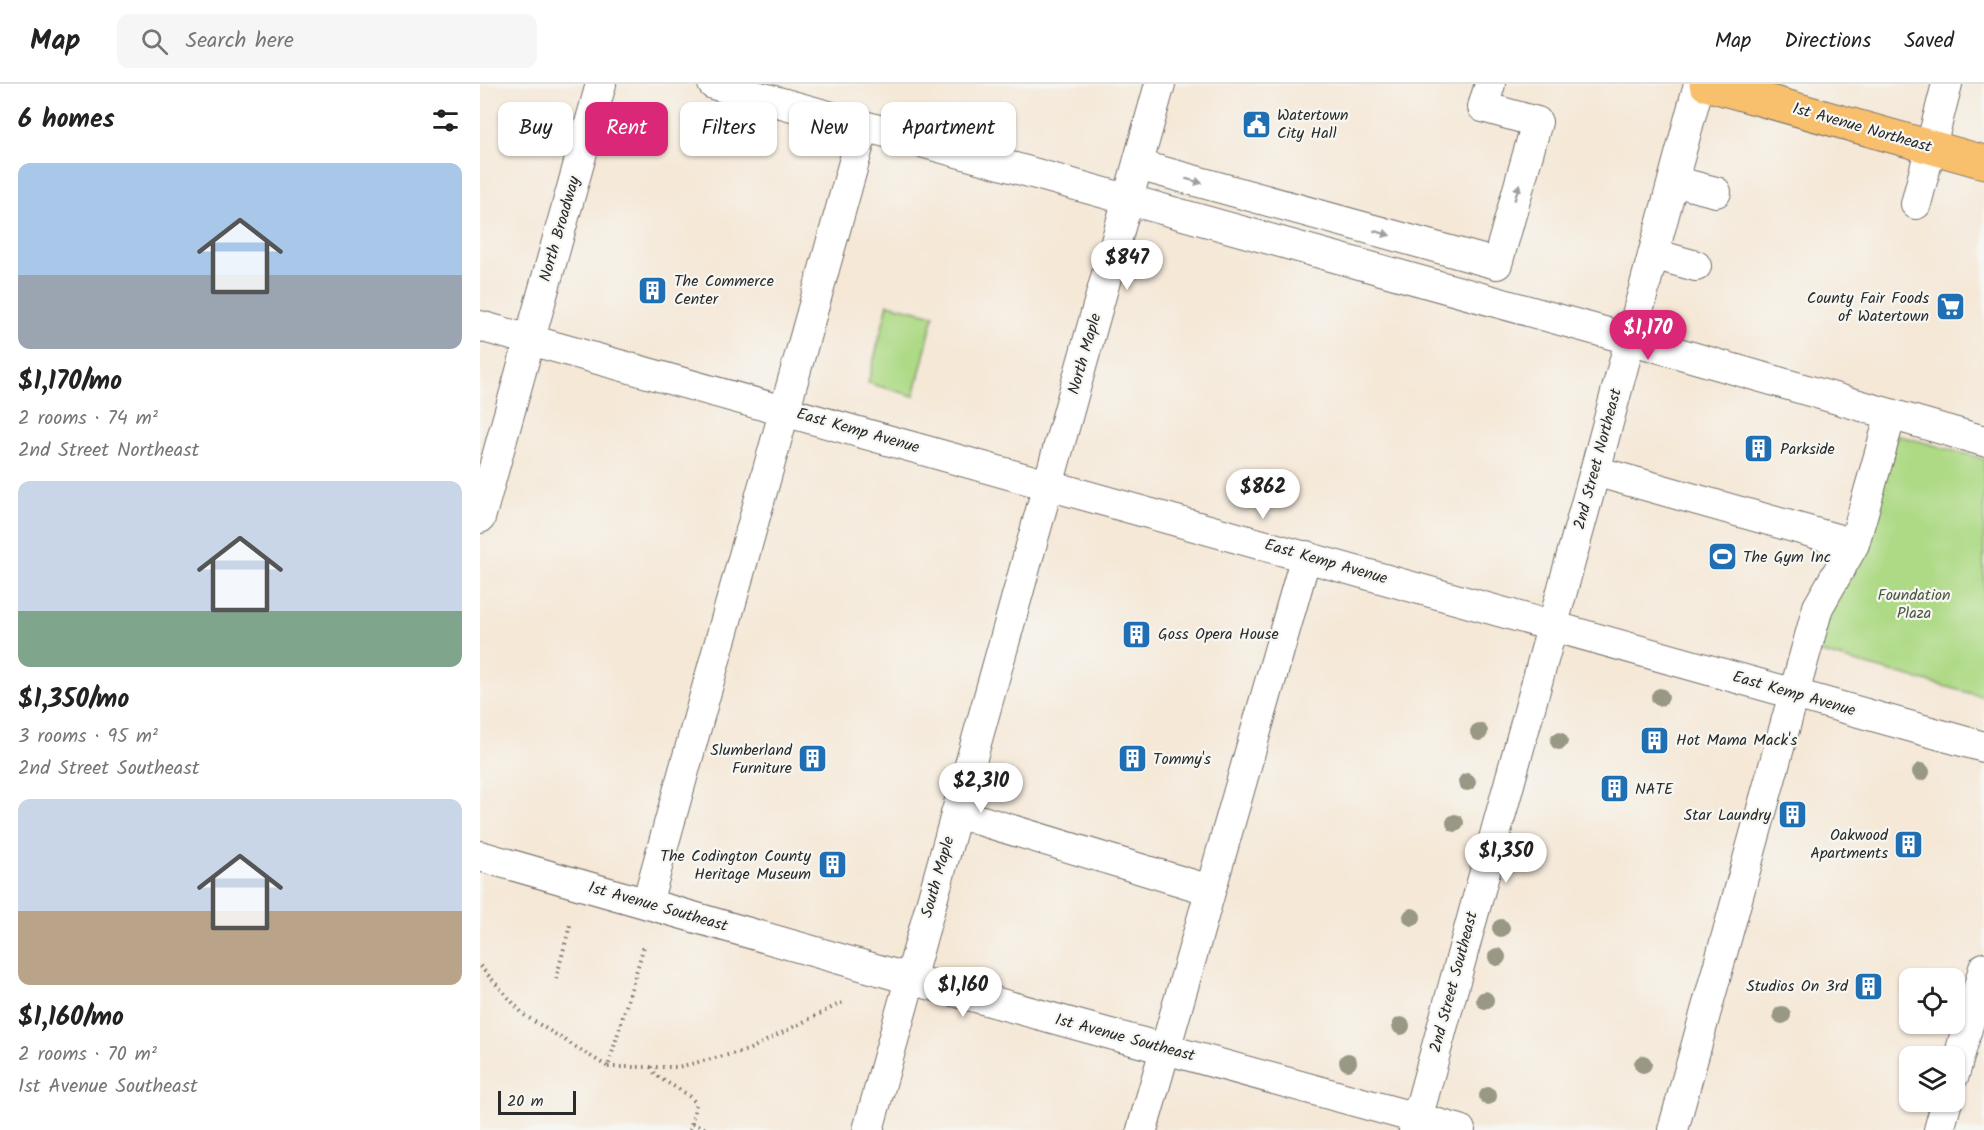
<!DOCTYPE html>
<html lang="en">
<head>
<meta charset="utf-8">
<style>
	:root { --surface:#fff; --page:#f6f6f6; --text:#222; --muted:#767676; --line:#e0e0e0; --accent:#db2777 }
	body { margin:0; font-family:Kalam,sans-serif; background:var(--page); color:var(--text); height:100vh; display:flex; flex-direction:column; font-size:22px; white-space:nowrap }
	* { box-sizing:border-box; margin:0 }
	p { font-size:20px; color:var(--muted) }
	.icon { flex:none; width:33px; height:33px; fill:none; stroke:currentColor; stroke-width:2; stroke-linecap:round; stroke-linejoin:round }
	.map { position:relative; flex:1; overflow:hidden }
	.details { display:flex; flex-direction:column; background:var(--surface); width:480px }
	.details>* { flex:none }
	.hud { position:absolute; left:18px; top:18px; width:570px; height:54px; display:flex; gap:12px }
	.controls { position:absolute; left:1419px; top:884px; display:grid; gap:12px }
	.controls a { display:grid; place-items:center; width:66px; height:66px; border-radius:12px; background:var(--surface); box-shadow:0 2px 4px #0004; font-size:30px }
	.scale { position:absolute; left:18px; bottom:15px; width:78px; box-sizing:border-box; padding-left:6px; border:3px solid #2b2b2b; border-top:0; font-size:16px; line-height:21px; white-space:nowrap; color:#2b2b2b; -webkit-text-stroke:4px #f6f6f2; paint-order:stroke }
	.price { position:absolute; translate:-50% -51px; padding:0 14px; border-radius:21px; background:#fff; color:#222; font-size:20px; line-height:39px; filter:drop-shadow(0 2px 3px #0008) }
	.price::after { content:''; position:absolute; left:50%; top:36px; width:18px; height:14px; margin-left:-9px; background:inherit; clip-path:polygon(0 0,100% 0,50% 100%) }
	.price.active { background:var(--accent); color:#fff }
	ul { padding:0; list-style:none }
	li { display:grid; align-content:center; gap:12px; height:318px; padding:0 18px }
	li span { display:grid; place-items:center; height:186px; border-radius:12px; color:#555 }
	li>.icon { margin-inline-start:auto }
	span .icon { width:108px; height:108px; fill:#fffc; stroke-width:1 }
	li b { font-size:26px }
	h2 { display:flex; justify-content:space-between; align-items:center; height:72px; padding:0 18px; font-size:26px }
	.chip { padding:0 21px; border-radius:12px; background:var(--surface); box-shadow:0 2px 4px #0004; font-size:21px; line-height:54px }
	.chip.active { background:var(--accent); color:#fff }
	header { display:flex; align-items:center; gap:36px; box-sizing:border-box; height:84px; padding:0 30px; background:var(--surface); border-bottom:2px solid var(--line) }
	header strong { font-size:28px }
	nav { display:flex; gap:33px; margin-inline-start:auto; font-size:21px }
	.search { width:420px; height:54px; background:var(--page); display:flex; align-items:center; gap:15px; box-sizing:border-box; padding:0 21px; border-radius:12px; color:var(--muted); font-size:22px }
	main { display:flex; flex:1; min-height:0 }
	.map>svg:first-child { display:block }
	.green { fill:#aeda86; stroke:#6c8258; stroke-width:1.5 }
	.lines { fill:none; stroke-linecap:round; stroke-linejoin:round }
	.minor-casing { stroke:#726d67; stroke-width:32 }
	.major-casing { stroke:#726d67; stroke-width:35 }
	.path { stroke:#726d67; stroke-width:4; stroke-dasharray:1.5 4.5; stroke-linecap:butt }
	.minor { stroke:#fff; stroke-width:30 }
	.major { stroke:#f8bf6c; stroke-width:33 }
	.tree { fill:#989885 }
	.oneway { fill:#a0a0a0 }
	.labels { text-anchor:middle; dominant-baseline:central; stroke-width:4.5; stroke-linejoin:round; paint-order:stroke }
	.poi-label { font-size:16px; fill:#2b2b2b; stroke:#f6f6f2; text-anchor:start }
	.street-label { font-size:16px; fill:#2b2b2b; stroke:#f6f6f2 }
	.park-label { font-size:16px; fill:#4c5742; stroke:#f6f6f2 }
</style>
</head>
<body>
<header>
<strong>Map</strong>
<div class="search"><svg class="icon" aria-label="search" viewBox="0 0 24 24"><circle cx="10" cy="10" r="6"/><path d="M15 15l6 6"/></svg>Search here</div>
<nav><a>Map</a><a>Directions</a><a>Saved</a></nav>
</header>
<main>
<section class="details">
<h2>6 homes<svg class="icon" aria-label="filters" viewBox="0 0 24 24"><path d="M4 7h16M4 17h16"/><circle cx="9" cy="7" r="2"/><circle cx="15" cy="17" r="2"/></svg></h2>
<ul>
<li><span style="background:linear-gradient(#a9c7e8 60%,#9aa5b1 0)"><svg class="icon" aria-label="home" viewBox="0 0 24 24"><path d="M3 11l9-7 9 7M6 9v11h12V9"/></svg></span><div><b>$1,170/mo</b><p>2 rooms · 74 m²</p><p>2nd Street Northeast</p></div></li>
<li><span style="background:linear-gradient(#c9d6e8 70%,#7fa58c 0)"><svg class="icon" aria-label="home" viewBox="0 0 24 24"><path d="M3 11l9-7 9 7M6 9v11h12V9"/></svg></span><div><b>$1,350/mo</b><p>3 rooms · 95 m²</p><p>2nd Street Southeast</p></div></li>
<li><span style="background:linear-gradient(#c9d6e8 60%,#b9a48a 0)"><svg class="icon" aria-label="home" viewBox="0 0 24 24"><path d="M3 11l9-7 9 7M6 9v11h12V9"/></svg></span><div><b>$1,160/mo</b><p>2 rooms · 70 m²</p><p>1st Avenue Southeast</p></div></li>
</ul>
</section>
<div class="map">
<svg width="1504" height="1046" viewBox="0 0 1504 1046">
	<rect width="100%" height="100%" fill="#f6f6f2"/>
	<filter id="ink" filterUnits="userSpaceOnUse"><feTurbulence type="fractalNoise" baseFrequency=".0167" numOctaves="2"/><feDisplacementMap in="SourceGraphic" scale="12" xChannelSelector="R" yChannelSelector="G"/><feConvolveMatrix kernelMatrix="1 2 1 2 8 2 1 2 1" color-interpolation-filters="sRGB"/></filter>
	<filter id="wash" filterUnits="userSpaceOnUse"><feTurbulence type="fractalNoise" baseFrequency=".008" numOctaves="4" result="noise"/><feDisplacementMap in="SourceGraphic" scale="24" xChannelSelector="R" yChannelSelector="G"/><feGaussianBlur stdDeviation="1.35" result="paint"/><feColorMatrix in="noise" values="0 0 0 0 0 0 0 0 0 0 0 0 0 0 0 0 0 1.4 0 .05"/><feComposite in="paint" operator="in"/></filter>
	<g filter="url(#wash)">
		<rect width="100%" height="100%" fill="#f5e8d7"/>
		<!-- green -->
		<path class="green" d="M 408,220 L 454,231 L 434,312 L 388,299 Z
			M 1417,351 L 1504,375 L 1504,613 L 1338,568 L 1356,502 Z"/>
	</g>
	<g filter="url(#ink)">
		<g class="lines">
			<defs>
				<path id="minor" d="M 233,0 L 1149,255 L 1504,357
					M 658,81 L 1017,180 L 1057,38 L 1003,23 L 1010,0
					M 1193,97 L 1236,108
					M 1436,120 L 1467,0
					M 1173,170 L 1216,182
					M 0,242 L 1504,663
					M 1115,387 L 1374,460
					M 0,434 L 121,0
					M 476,729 L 730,806
					M 0,772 L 430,895 L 980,1046
					M 167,819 L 384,42
					M 1474,991 L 1504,884
					M 388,1046 L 680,0
					M 662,1046 L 826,472
					M 934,1046 L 1115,387 L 1219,0
					M 1193,1046 L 1338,523 L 1374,460 L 1411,330
					M 1459,1046 L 1467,1017"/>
				<path id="major" d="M 1226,0 L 1504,78"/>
			</defs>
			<!-- minor casing -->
			<use href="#minor" class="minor-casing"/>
			<!-- major casing -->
			<use href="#major" class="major-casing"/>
			<!-- path -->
			<path class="path" d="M 0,882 L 44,931 L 128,983 L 164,862
				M 76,895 L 90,841
				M 128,983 L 198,983 L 268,966 L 365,917
				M 171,983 C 177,999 205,1003 216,1020 L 210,1046
				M 212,1040 L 231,1046"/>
			<!-- minor -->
			<use href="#minor" class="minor"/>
			<!-- major -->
			<use href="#major" class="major"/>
		</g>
		<!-- trees -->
		<g class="tree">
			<circle cx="1180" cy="613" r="9"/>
			<circle cx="999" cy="648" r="9"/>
			<circle cx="1079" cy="657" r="9"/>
			<circle cx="1441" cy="688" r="9"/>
			<circle cx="987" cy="698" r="9"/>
			<circle cx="975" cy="739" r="9"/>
			<circle cx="932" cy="833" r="9"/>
			<circle cx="1021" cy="844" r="9"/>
			<circle cx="1017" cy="873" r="9"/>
			<circle cx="1005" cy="916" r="9"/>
			<circle cx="1302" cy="931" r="9"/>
			<circle cx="921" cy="942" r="9"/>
			<circle cx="868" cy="978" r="9"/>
			<circle cx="1163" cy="980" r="9"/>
			<circle cx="1008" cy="1012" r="9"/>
		</g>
		<!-- one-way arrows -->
		<defs><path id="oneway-solid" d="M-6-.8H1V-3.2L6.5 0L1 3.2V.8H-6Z" transform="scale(1.5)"/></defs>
		<g class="oneway">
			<use href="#oneway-solid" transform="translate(714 97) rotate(15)"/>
			<use href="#oneway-solid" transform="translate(1037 108) rotate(-74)"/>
			<use href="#oneway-solid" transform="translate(902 149) rotate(16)"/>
		</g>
	</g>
	<!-- icons -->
	<defs>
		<symbol id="civic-square" viewBox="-11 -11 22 22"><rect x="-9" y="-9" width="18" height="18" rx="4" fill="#1f6fb2" stroke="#f6f6f2"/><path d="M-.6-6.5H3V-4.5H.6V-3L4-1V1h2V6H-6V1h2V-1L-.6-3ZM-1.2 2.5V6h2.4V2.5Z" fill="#fff"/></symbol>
		<symbol id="building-square" viewBox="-11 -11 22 22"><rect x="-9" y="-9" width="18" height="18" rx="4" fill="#1f6fb2" stroke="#f6f6f2"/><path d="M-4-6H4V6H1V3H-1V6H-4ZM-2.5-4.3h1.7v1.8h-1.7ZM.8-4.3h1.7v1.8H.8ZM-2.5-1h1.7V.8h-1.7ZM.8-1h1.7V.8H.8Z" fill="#fff"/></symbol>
		<symbol id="supermarket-square" viewBox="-11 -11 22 22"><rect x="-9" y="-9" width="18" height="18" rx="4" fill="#1f6fb2" stroke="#f6f6f2"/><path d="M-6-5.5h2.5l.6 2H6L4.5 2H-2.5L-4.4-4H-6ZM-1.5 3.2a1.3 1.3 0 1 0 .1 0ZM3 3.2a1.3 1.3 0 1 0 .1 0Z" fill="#fff"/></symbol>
		<symbol id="stadium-square" viewBox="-11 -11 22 22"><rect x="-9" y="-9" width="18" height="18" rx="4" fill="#1f6fb2" stroke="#f6f6f2"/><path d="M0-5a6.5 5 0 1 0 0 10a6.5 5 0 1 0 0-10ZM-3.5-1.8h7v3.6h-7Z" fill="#fff"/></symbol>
	</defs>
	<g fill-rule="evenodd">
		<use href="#civic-square" x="760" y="24" width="33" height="33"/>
		<use href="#building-square" x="156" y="190" width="33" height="33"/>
		<use href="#supermarket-square" x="1454" y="206" width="33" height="33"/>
		<use href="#building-square" x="1262" y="348" width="33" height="33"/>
		<use href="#stadium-square" x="1226" y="456" width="33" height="33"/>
		<use href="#building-square" x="640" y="534" width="33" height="33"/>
		<use href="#building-square" x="1158" y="640" width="33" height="33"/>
		<use href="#building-square" x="316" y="658" width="33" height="33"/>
		<use href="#building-square" x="636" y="658" width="33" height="33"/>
		<use href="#building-square" x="1118" y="688" width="33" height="33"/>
		<use href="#building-square" x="1296" y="714" width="33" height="33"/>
		<use href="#building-square" x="1412" y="744" width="33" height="33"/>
		<use href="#building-square" x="336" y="764" width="33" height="33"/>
		<use href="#building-square" x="1372" y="886" width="33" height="33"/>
	</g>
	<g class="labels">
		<!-- poi labels -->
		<g class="poi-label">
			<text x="797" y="31">Watertown<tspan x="797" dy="18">City Hall</tspan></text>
			<text x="194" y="197">The Commerce<tspan x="194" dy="18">Center</tspan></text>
			<text x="1449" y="214" text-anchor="end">County Fair Foods<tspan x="1449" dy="18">of Watertown</tspan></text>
			<text x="1300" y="365">Parkside</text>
			<text x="1263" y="473">The Gym Inc</text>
			<text x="678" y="550">Goss Opera House</text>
			<text x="1196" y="656">Hot Mama Mack's</text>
			<text x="312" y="666" text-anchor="end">Slumberland<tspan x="312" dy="18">Furniture</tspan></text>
			<text x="673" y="675">Tommy's</text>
			<text x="1155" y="705">NATE</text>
			<text x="1291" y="731" text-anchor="end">Star Laundry</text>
			<text x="1408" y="751" text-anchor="end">Oakwood<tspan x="1408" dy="18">Apartments</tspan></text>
			<text x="331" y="772" text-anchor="end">The Codington County<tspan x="331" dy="18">Heritage Museum</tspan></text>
			<text x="1368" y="902" text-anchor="end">Studios On 3rd</text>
		</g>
		<!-- street labels -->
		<g class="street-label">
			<text transform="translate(1382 44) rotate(16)">1st Avenue Northeast</text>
			<text transform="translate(80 145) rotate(-74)">North Broadway</text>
			<text transform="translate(605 270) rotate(-74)">North Maple</text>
			<text transform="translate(378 347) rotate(16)">East Kemp Avenue</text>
			<text transform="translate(1118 375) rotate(-75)">2nd Street Northeast</text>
			<text transform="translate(846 478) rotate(16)">East Kemp Avenue</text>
			<text transform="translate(1314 610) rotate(16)">East Kemp Avenue</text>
			<text transform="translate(458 793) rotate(-74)">South Maple</text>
			<text transform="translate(178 823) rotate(16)">1st Avenue Southeast</text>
			<text transform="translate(974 898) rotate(-75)">2nd Street Southeast</text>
			<text transform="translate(645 954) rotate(15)">1st Avenue Southeast</text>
		</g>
		<!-- park labels -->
		<g class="park-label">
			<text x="1434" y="511">Foundation<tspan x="1434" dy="18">Plaza</tspan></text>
		</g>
	</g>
</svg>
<div class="controls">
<a><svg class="icon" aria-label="locate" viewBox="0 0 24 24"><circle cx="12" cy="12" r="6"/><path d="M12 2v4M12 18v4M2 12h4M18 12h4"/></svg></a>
<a><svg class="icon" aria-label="layers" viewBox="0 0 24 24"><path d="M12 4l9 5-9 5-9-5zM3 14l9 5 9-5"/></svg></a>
</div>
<div class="scale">20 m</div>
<b class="price" style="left:647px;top:207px">$847</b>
<b class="price active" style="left:1168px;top:277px">$1,170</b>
<b class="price" style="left:783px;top:436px">$862</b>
<b class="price" style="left:501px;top:730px">$2,310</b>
<b class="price" style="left:1026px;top:800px">$1,350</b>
<b class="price" style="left:483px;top:934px">$1,160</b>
<div class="hud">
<a class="chip">Buy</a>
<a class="chip active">Rent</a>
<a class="chip">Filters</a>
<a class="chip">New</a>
<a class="chip">Apartment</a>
</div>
</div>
</main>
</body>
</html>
